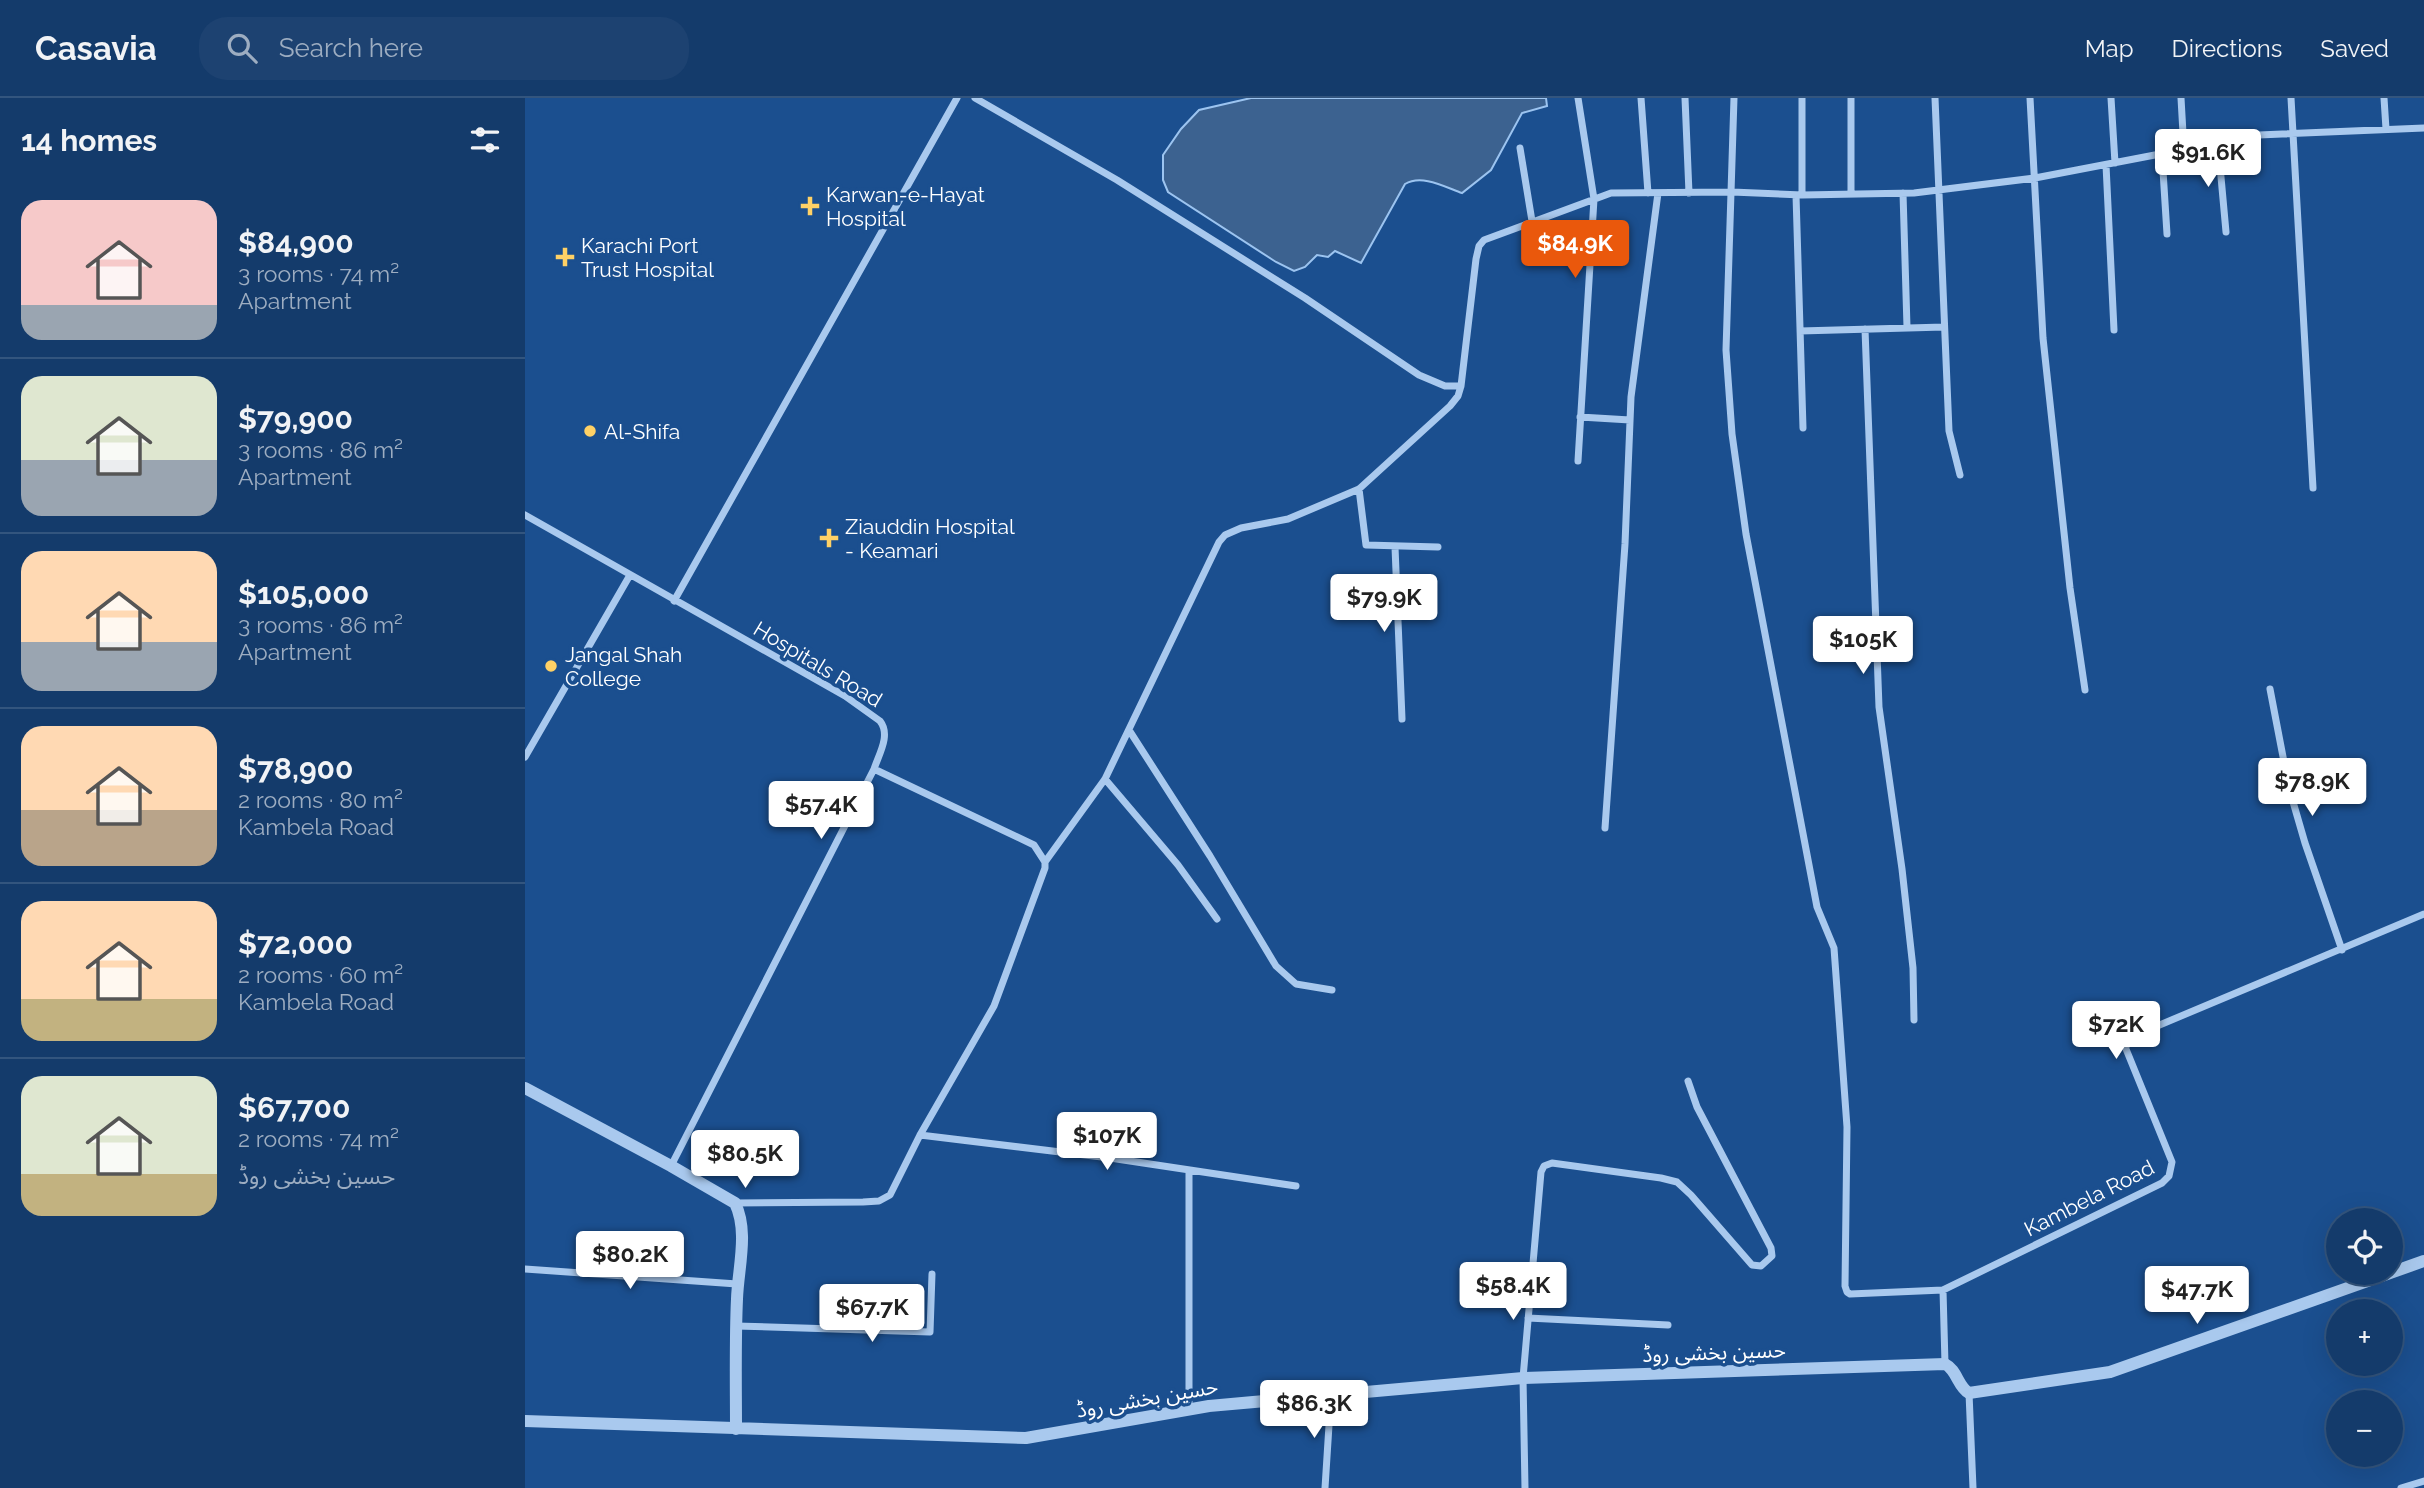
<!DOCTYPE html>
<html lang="en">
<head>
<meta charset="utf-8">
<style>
	:root { --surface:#143b6b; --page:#1d4271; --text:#f1f3f6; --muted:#9dadc1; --line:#33557e; --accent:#ea580c }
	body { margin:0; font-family:Raleway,"Noto Sans Arabic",sans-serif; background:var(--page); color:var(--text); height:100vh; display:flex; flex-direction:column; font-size:26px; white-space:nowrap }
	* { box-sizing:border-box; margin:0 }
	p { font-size:23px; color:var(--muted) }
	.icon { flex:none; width:38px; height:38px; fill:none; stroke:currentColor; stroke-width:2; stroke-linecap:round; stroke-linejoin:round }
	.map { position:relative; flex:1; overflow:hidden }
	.drawer { display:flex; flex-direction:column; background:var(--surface); width:525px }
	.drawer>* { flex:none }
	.fabs { position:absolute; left:1801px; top:1110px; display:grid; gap:14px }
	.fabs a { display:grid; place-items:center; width:77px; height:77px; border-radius:50%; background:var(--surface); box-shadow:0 7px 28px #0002,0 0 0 2px var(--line); font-size:35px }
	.price { position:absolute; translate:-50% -60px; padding:0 16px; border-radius:7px; background:#fff; color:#222; font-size:23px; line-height:46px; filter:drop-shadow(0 2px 4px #0008) }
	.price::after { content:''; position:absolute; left:50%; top:42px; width:21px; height:16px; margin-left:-10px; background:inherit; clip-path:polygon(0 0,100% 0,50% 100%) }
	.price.current { background:var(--accent); color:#fff }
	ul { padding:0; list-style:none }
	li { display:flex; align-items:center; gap:21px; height:175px; padding:0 21px }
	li+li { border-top:2px solid var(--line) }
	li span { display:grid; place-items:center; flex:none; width:196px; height:140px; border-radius:21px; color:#555 }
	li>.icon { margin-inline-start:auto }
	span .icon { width:84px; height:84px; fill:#fffc; stroke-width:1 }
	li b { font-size:30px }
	h2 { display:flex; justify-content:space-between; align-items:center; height:84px; padding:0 21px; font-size:30px }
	header { display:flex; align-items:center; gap:42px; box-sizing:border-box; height:98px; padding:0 35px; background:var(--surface); border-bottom:2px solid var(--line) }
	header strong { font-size:33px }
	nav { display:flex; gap:38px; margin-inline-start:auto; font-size:24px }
	.search { width:490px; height:63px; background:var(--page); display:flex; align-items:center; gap:18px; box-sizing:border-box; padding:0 24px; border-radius:28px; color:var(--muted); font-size:26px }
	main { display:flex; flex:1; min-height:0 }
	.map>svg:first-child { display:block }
	.water { fill:#3c6290; stroke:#9cc4f0; stroke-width:2 }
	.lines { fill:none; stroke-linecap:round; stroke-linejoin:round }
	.minor { stroke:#a9c9ee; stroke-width:7 }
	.tertiary { stroke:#a9c9ee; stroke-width:12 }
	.poi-dot { fill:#ffd166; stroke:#1b4f8f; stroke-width:2.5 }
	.labels { text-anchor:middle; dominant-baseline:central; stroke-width:7; stroke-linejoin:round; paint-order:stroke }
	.poi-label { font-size:21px; fill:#fff; stroke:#1b4f8f; text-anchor:start }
	.street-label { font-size:21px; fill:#fff; stroke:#1b4f8f }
</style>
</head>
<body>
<header>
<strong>Casavia</strong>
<div class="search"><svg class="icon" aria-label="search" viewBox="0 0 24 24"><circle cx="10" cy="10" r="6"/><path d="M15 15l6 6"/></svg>Search here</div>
<nav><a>Map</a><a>Directions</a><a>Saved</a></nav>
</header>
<main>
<section class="drawer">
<h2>14 homes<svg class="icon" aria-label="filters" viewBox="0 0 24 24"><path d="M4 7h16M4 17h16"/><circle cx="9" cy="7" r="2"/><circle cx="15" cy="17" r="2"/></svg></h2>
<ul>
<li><span style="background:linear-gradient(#f6c9c9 75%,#9aa5b1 0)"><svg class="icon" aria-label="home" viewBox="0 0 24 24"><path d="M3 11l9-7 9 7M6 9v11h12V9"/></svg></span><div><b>$84,900</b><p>3 rooms · 74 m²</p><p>Apartment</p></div></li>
<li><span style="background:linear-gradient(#dfe7d0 60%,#9aa5b1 0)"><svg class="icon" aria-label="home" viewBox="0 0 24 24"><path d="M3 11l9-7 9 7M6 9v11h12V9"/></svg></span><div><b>$79,900</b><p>3 rooms · 86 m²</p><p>Apartment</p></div></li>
<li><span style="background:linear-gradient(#ffd9b3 65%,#9aa5b1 0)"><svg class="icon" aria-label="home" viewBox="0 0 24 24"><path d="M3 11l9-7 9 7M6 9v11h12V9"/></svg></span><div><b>$105,000</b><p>3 rooms · 86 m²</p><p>Apartment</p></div></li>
<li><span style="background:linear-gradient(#ffd9b3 60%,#b9a48a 0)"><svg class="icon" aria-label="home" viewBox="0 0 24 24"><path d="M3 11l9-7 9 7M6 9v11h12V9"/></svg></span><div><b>$78,900</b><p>2 rooms · 80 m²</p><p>Kambela Road</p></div></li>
<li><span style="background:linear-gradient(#ffd9b3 70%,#c2b280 0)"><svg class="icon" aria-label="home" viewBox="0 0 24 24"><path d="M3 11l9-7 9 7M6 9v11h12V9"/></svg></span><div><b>$72,000</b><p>2 rooms · 60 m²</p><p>Kambela Road</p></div></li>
<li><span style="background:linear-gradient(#dfe7d0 70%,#c2b280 0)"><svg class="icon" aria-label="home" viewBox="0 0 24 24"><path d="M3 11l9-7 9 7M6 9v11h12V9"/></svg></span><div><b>$67,700</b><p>2 rooms · 74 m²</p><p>حسین بخشی روڈ</p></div></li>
</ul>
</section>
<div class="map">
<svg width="1899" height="1390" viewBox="0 0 1899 1390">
	<rect width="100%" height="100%" fill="#1b4f8f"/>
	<!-- water -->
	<path class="water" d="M 726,0 L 1021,0 L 1022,8 L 997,15 L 966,72 L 937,95 C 920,89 897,76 880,86 L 836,165 L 810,153 L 803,159 L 792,157 L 780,169 L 769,173 L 751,164 L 643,94 L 638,82 L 638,57 L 656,31 L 674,12 Z"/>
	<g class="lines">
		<!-- minor -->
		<path class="minor" d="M 450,0 L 592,82 L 780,200 L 894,277 L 920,288 L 936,288
			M 1053,0 L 1069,101 L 1053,363
			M 1116,0 L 1123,95
			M 1160,0 L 1164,95
			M 1209,0 L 1201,252 L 1207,336 L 1221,436 L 1292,809 L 1309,850 L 1322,1029 L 1320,1188 L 1322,1194 L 1325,1196 L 1418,1192 L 1420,1266
			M 1277,0 L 1277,97
			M 1326,0 L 1326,95
			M 1410,0 L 1424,333 L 1435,377
			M 1505,0 L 1518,240 L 1545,490 L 1560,592
			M 1586,0 L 1590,65
			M 1656,0 L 1659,53
			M 1766,0 L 1788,390
			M 1859,0 L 1861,31
			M 1693,46 L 1701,134
			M 995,50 L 1007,123
			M 1637,57 L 1642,136
			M 1581,67 L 1589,232
			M 1378,95 L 1382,229
			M 1271,97 L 1278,330
			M 1340,231 L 1354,609 L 1377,771 L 1388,870 L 1389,922
			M 1275,233 L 1419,229
			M 1055,319 L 1105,322
			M 834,391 L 841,447 L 913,449
			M 0,417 L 320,598 L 355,623 C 366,637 354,656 349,671 L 146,1068
			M 870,449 L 877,621
			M 149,503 L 432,0
			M 1745,591 L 1764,690 L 1780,745 L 1817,852
			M 604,632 L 685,758 L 751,868 L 771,886 L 807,892
			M 0,659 L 105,477
			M 580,681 L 653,767 L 692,821
			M 1080,730 L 1100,446 L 1106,299 L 1133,95
			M 520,764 L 580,681 L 694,444 L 700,437 L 716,430 L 763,421 L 834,391 L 925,308 L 933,298 L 936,288 L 951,161 L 954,148 L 959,142 L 1086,95 L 1207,94 L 1277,97 L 1389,95 L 1510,80 L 1734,37 L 1899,30
			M 395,1037 L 585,1060 L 771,1088
			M 664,1072 L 664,1311
			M 210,1105 L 338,1104 L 354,1103 L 365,1097 L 395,1037 L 469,908 L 520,770 L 520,764 L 509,747 L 349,671
			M 0,1171 L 212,1186
			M 1418,1192 L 1637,1085 L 1644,1078 L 1647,1064 L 1601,951 L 1601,946 L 1606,939 L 1899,816
			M 1003,1220 L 1143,1227
			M 211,1228 L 405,1234 L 407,1176
			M 1444,1295 L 1448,1390
			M 800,1390 L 806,1296
			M 1000,1390 L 998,1280 L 1016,1074 L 1019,1068 L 1027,1065 L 1136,1080 L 1152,1084 L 1166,1097 L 1227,1167 L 1236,1168 L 1247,1158 L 1246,1150 L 1172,1009 L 1163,983
			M 1876,1390 L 1899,1383"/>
		<!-- tertiary -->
		<path class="tertiary" d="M 0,990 L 146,1068 L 210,1105 C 224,1134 213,1170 212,1201 C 210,1244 211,1287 211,1331
			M 0,1323 L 501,1340 L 684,1308 L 998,1280 L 1420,1266 C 1432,1272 1433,1289 1444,1295 L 1585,1274 L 1899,1163"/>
	</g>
	<!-- markers -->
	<g class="poi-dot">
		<path d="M281.5 97.5h7v7h7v7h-7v7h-7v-7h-7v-7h7z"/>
		<path d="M36.5 148.5h7v7h7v7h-7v7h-7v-7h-7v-7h7z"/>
		<circle cx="65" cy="333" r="7"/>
		<path d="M300.5 429.5h7v7h7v7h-7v7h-7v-7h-7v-7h7z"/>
		<circle cx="26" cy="568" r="7"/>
	</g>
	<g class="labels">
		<!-- poi labels -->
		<g class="poi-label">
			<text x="301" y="96">Karwan-e-Hayat<tspan x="301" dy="24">Hospital</tspan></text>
			<text x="56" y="147">Karachi Port<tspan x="56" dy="24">Trust Hospital</tspan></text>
			<text x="79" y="333">Al-Shifa</text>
			<text x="320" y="428">Ziauddin Hospital<tspan x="320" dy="24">- Keamari</tspan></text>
			<text x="40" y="556">Jangal Shah<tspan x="40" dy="24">College</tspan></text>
		</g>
		<!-- street labels -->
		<g class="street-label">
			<text transform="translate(293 566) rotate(31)">Hospitals Road</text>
			<text transform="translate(1564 1100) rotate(-27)">Kambela Road</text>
			<text transform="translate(1189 1254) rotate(-2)">حسین بخشی روڈ</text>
			<text transform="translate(622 1300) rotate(-10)">حسین بخشی روڈ</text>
		</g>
	</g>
</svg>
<div class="fabs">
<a><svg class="icon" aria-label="locate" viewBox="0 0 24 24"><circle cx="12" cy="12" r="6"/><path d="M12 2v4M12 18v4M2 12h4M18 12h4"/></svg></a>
<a>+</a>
<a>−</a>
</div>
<b class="price" style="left:1683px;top:91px">$91.6K</b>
<b class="price current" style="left:1050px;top:182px">$84.9K</b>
<b class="price" style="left:859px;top:536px">$79.9K</b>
<b class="price" style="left:1338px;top:578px">$105K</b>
<b class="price" style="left:1787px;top:720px">$78.9K</b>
<b class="price" style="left:296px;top:743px">$57.4K</b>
<b class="price" style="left:1591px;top:963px">$72K</b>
<b class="price" style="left:582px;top:1074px">$107K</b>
<b class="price" style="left:220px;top:1092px">$80.5K</b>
<b class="price" style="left:105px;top:1193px">$80.2K</b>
<b class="price" style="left:988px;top:1224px">$58.4K</b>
<b class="price" style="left:1672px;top:1228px">$47.7K</b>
<b class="price" style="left:347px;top:1246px">$67.7K</b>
<b class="price" style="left:789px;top:1342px">$86.3K</b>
</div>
</main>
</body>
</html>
